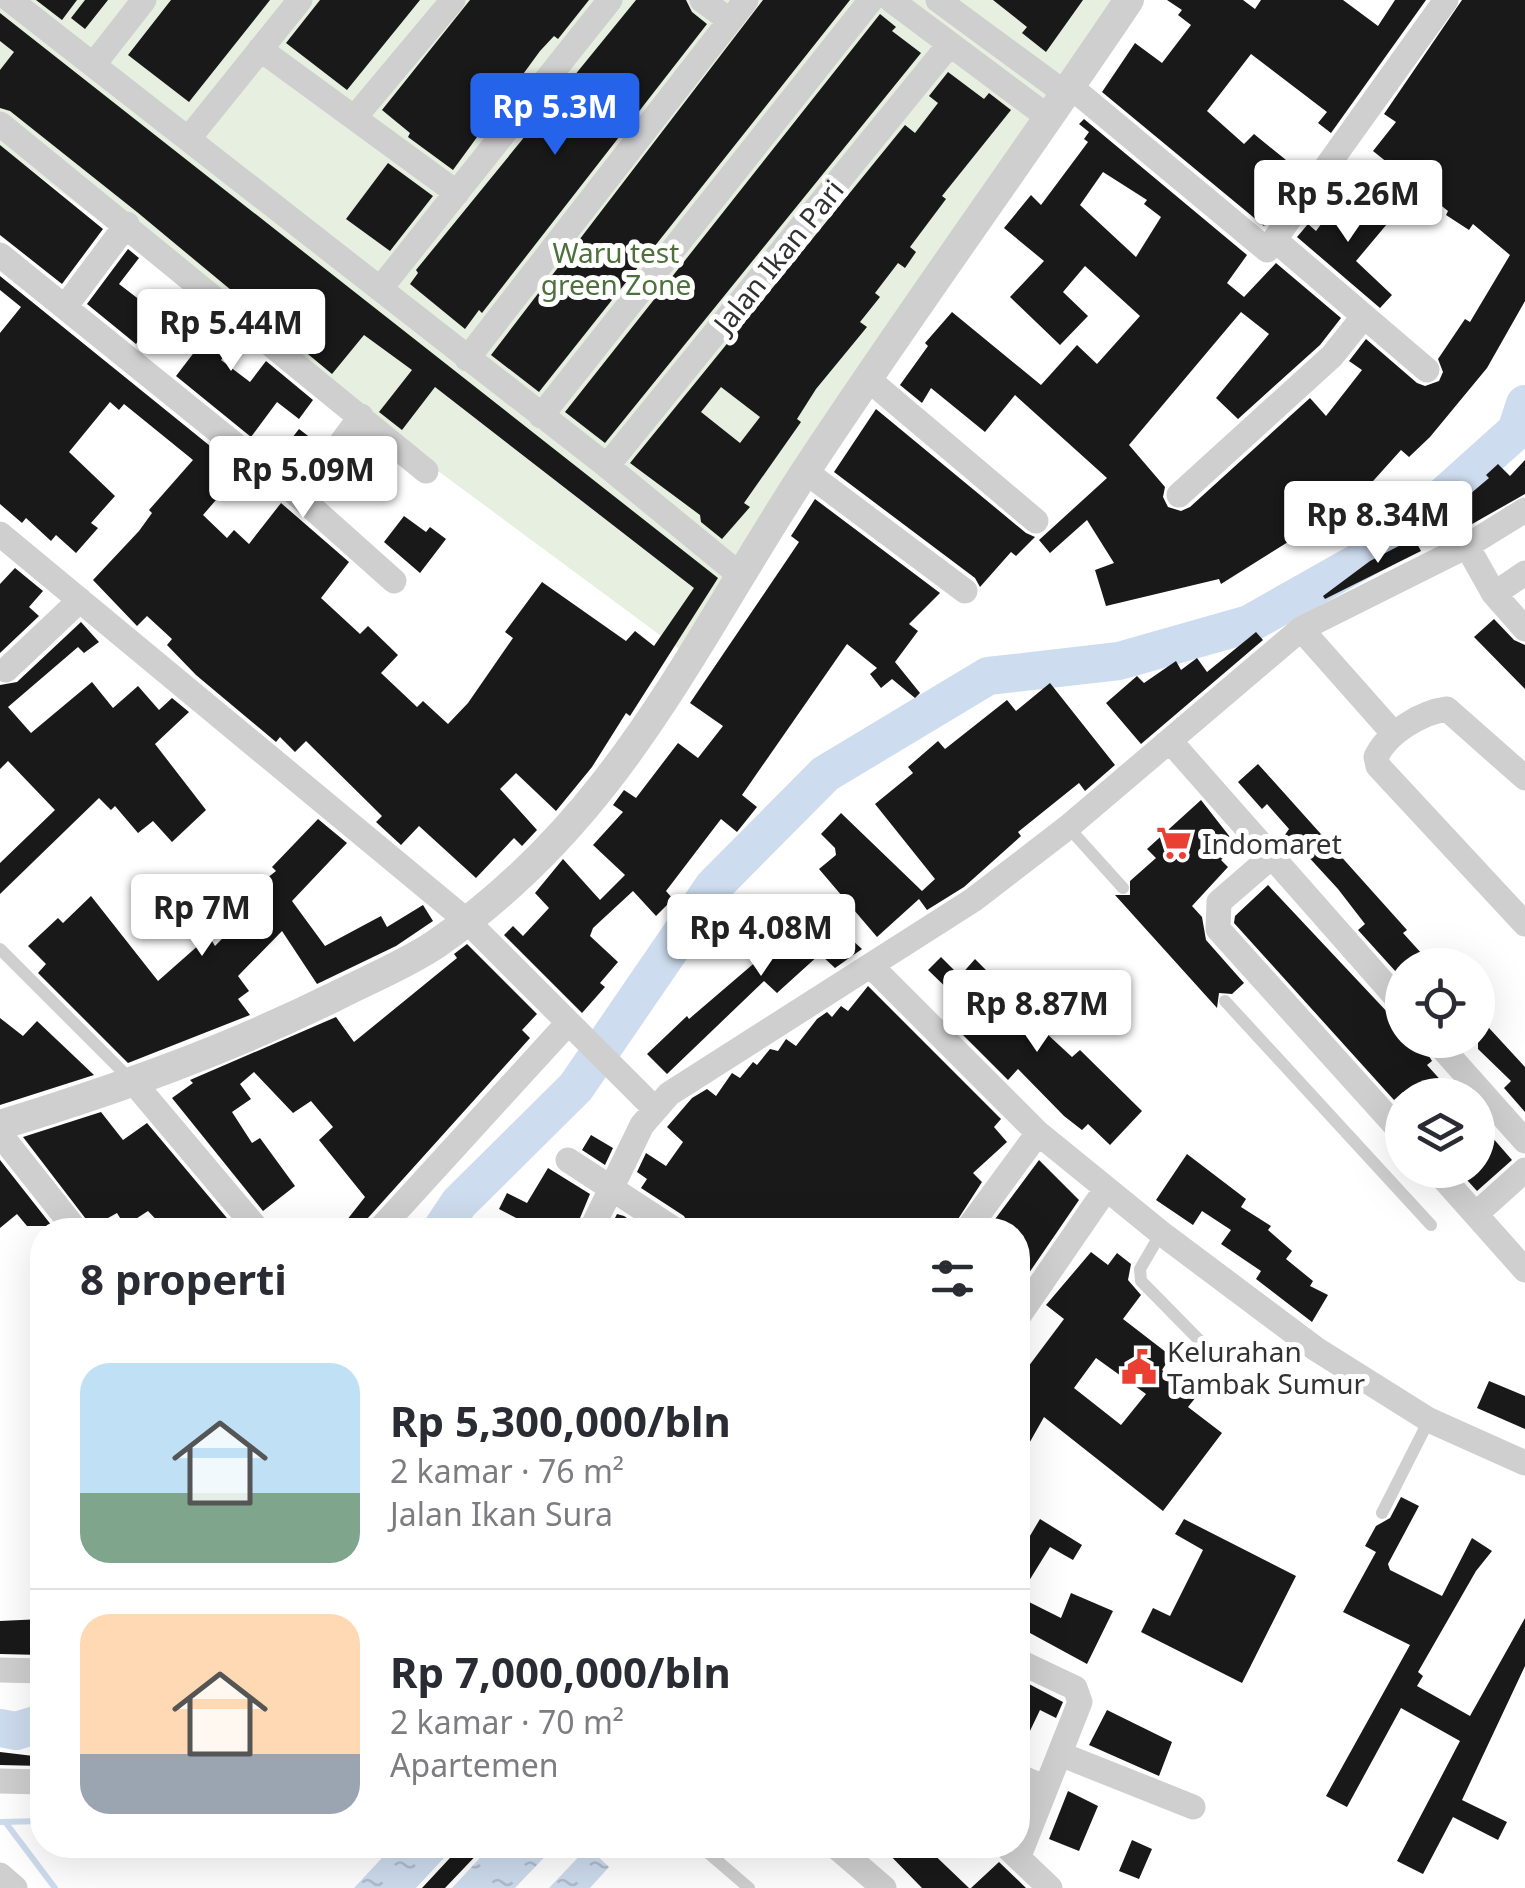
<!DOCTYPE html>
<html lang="id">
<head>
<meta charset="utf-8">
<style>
	:root { --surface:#fff; --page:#f7f7f7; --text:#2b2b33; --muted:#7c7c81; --line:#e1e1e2; --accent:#2563eb }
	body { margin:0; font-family:"Noto Sans",sans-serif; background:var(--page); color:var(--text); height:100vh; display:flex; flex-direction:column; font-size:38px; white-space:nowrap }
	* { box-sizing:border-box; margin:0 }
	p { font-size:32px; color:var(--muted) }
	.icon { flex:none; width:55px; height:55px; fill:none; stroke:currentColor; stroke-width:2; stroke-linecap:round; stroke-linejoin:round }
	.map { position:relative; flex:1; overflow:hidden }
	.sheet { position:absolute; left:30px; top:1218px; width:1000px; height:640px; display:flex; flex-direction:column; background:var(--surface); border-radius:40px; box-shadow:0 10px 40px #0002 }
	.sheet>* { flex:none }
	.buttons { position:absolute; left:1385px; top:948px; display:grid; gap:20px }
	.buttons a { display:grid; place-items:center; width:110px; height:110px; border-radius:50%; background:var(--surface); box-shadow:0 10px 40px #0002; font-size:50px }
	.price { position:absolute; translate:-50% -85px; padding:0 22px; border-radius:10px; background:#fff; color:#222; font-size:32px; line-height:65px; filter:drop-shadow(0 2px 5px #0008) }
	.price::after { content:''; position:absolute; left:50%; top:60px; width:30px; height:22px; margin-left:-15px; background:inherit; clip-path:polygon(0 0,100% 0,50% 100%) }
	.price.on { background:var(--accent); color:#fff }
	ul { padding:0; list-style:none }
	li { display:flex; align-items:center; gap:30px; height:250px; padding:0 50px }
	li+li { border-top:2px solid var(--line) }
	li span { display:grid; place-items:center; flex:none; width:280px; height:200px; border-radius:30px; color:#555 }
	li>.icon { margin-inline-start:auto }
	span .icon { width:120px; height:120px; fill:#fffc; stroke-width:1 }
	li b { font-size:42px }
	h2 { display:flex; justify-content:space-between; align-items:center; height:120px; padding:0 50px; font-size:42px }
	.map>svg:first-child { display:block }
	.green { fill:#e6efe0 }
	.water { fill:url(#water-ripples) }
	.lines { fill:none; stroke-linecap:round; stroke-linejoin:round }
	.stream { stroke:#cddcee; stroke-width:6 }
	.river { stroke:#cddcee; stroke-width:38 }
	.building { fill:#191919; fill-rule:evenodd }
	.service { stroke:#cfcfcf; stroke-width:12 }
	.minor { stroke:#cfcfcf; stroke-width:25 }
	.tertiary { stroke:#cfcfcf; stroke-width:30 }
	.labels { text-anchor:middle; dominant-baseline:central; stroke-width:10; stroke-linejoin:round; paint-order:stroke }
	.park-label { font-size:28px; fill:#4e703d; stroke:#fff }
	.street-label { font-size:28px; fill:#323232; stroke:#fff }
	.poi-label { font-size:28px; fill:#323232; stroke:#fff; text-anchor:start }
</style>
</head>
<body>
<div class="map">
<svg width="1525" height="1888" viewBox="0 0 1525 1888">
	<defs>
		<pattern id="water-ripples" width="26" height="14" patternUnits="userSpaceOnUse" patternTransform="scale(2.5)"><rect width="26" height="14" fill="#cddcee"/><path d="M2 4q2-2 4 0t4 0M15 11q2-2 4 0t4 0" fill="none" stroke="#b0bdcd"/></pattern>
	</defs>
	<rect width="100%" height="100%" fill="#fff"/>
	<!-- green -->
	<path class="green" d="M 0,0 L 1129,0 L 691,658 L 0,147 Z"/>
	<!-- water -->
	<path class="water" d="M 394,1845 L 456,1845 L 416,1888 L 354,1888 Z
		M 492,1845 L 556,1845 L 515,1888 L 452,1888 Z
		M 588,1847 L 609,1867 L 590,1888 L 549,1888 Z"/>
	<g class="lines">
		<!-- stream -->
		<path class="stream" d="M 0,1822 L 42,1821
			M 6,1823 L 55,1888"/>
		<!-- river -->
		<path class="river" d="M 441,1230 L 459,1203 L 576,1087 L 713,887 L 825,774 L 988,676 L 1119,661 L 1249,624 L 1389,545 L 1516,431 L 1525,404
			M 0,1728 L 16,1731 L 42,1723"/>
	</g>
	<!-- building -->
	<path class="building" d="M 36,0 L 77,0 L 62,20 Z
		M 85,0 L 108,0 L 85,29 L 71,18 Z
		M 171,0 L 270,0 L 189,102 L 128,55 Z
		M 320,0 L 420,0 L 347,90 L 286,43 Z
		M 470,0 L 589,0 L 558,39 L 554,36 L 540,51 L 453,170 L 408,137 L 410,133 L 382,110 Z
		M 636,0 L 686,0 L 692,12 L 707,24 L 482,313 L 479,310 L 465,329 L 410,284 L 418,273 L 416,270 Z
		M 763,0 L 850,0 L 539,392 L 491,355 Z
		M 993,0 L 1083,0 L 1046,52 L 1022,33 L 1027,27 Z
		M 1167,0 L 1243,0 L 1255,9 L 1261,0 L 1343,0 L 1378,26 L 1395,0 L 1426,0 L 1331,133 L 1318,123 L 1327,112 L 1251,54 L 1207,111 L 1244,144 L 1254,134 L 1302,173 L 1264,226 L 1102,92 L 1135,43 L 1162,63 L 1191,25 L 1178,15 L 1182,10 Z
		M 1462,0 L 1525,0 L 1525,301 L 1487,368 L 1430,437 L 1409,457 L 1401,450 L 1347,510 L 1344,507 L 1221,584 L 1219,579 L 1106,606 L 1095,570 L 1114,563 L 1087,520 L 1050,553 L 1039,540 L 1107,478 L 1015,395 L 985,432 L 931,388 L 922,403 L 900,385 L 928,346 L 925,343 L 952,312 L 1041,385 L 1077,345 L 1097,364 L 1140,316 L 1085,266 L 1063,292 L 1088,316 L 1060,345 L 1010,297 L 1044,261 L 1004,228 L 1031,195 L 1041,205 L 1088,142 L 1084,139 L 1089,132 L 1079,124 L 1084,119 L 1247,255 L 1227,283 L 1244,297 L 1276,263 L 1341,318 L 1320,345 L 1238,419 L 1216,398 L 1269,334 L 1241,312 L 1129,445 L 1165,487 L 1163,497 L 1168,507 L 1181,511 L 1190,507 L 1310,398 L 1326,416 L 1362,370 L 1349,361 L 1366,339 L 1417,383 L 1425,386 L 1439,381 L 1443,372 L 1438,359 L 1465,319 L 1470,322 L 1510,255 L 1473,224 L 1469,230 L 1446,215 L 1448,211 L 1373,151 L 1396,122 L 1384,114 ZM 1103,172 L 1147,200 L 1144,204 L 1161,217 L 1136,257 L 1080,205 Z
		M 0,13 L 718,578 L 630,716 L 626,713 L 592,767 L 556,811 L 516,773 L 500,789 L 537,830 L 522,846 L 514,838 L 476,878 L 419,826 L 401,845 L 376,822 L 382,816 L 306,741 L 295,752 L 280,737 L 276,742 L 196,675 L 167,645 L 172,639 L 147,616 L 137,626 L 93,580 L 139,531 L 152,513 L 149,510 L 193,460 L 124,404 L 119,410 L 110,402 L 69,452 L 115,496 L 91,523 L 98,528 L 76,553 L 56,535 L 51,541 L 26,518 L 22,523 L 0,504 L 0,333 L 21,307 L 0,290 L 0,276 L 241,471 L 203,515 L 227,538 L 234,530 L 249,544 L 281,503 L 349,562 L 321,598 L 360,634 L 368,626 L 398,655 L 381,673 L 417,707 L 423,701 L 448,724 L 468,703 L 513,638 L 505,632 L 542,582 L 626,641 L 635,631 L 654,646 L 694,588 L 435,387 L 402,430 L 379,412 L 412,370 L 364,335 L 332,374 L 137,212 L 10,111 L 0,108 L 0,70 L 14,52 L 0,41 Z
		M 880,14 L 896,27 L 892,31 L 921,53 L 605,443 L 565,412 Z
		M 948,72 L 984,99 L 989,93 L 1011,110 L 942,196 L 946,199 L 910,247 L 916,252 L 905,268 L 898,263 L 875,293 L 880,297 L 860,322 L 867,327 L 816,389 L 797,419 L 801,422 L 744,503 L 750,507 L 722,539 L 701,522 L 700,515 L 630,463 L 905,125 L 915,133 L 938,103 L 929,96 ZM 721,387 L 760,417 L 740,443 L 701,412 Z
		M 0,145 L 103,229 L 62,284 L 0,235 Z
		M 388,163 L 433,196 L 390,251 L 346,219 Z
		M 1344,193 L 1387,224 L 1356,261 L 1392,295 L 1380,308 L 1297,237 L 1308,224 L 1316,231 Z
		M 128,249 L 139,258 L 119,284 L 158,314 L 136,344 L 87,304 Z
		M 180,292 L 237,338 L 221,360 L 250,382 L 266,361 L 313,400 L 299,419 L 277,402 L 251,437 L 176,376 L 202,342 L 165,312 Z
		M 876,409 L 1026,533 L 1035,537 L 1016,556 L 1011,552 L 980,587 L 975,578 L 834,472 Z
		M 299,429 L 320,445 L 299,473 L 278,456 Z
		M 363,441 L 395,467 L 381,485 L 349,460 Z
		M 1525,460 L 1525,494 L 1458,532 L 1444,516 L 1489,478 L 1486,475 L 1498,464 L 1510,476 Z
		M 815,499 L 940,593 L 909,624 L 918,631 L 895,662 L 920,693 L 915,698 L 892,679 L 881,688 L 870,674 L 877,668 L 847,644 L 742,795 L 757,807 L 737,832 L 721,819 L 666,891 L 673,899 L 656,916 L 633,891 L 593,928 L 590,936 L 618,962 L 600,983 L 605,987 L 582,1013 L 504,935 L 513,926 L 523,936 L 549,908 L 535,893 L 563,859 L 600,900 L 625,875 L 593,845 L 623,812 L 613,805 L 624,790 L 636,798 L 678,743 L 698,758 L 723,726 L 690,703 L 799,542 L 791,536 Z
		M 404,516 L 426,532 L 430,527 L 446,539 L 420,573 L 384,542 Z
		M 1414,538 L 1421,551 L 1325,599 L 1323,596 L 1370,561 Z
		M 15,568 L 43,591 L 29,607 L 39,616 L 0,653 L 0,584 Z
		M 1494,619 L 1514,640 L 1525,645 L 1525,689 L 1474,637 Z
		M 81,622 L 99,642 L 84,653 L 78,647 L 8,707 L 31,733 L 92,682 L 113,708 L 138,686 L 159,710 L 172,698 L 189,712 L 155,744 L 206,810 L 172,842 L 153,821 L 138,833 L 115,806 L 111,810 L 99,798 L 0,894 L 0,863 L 55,810 L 8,761 L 0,769 L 0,685 L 17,682 Z
		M 1256,632 L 1263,640 L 1141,744 L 1106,703 L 1137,676 L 1144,683 L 1176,661 L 1181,670 L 1197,658 L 1207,672 Z
		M 1050,683 L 1115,765 L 1085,791 L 1079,783 L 1018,832 L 1021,836 L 964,887 L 927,910 L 919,899 L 877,937 L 819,869 L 836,855 L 835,848 L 821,834 L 841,813 L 922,891 L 935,879 L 875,804 L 913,773 L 908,767 L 938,741 L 945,749 L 1007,700 L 1016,711 Z
		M 1258,764 L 1407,930 L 1403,933 L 1432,965 L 1402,965 L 1397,973 L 1358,930 L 1365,924 L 1338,889 L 1304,852 L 1296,859 L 1280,842 L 1289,829 L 1267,804 L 1262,809 L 1238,782 Z
		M 1201,800 L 1237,846 L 1221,860 L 1228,867 L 1192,906 L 1202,917 L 1206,940 L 1244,983 L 1232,994 L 1219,993 L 1217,1008 L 1115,895 L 1130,895 L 1130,881 L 1156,858 L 1147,849 Z
		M 318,819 L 347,843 L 292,901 L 325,946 L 381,916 L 387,927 L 423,905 L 433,921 L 396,946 L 317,984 L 282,931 L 238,976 L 249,991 L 238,999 L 250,1015 L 128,1063 L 38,973 L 46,964 L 28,946 L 58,918 L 63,923 L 91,896 L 158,981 L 209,936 L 215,946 L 260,900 L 252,890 L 276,871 L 272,867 Z
		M 1268,885 L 1390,1015 L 1402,1020 L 1402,1040 L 1419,1040 L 1432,1061 L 1427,1065 L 1454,1095 L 1403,1092 L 1394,1100 L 1234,923 L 1235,916 Z
		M 801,894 L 862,949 L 835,968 L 820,954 L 777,993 L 764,981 L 667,1074 L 647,1054 L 687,1016 L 689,1019 L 801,923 L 787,910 Z
		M 467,944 L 537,1014 L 522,1030 L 530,1038 L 367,1219 L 363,1230 L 339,1230 L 365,1197 L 319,1140 L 333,1127 L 311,1101 L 293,1113 L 254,1072 L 240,1084 L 251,1099 L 232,1112 L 252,1143 L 260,1138 L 295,1186 L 263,1211 L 172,1098 L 193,1083 L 190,1080 L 336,1017 L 354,1042 L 457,958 L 454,954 Z
		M 941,957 L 960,976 L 975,959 L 988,972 L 991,984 L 1017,1010 L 1025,1002 L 1039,1015 L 1033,1021 L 1072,1057 L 1080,1050 L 1142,1111 L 1110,1145 L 1088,1124 L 1082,1130 L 1064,1116 L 1018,1069 L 1008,1080 L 962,1034 L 978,1018 L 928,970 Z
		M 868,986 L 1001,1119 L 994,1127 L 1007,1142 L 973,1173 L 982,1182 L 951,1230 L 691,1230 L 684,1216 L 641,1188 L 647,1179 L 637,1172 L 646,1153 L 666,1166 L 683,1142 L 667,1127 L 692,1098 L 707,1089 L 716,1096 L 732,1073 L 740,1078 L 753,1062 L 757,1065 L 770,1049 L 778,1051 L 786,1039 L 796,1046 L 817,1019 L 827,1012 L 832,1017 L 841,1006 L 848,1011 Z
		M 1478,1016 L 1525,1067 L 1525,1112 L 1504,1088 L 1511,1081 L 1478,1049 Z
		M 0,1018 L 23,1036 L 37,1021 L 94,1075 L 0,1105 Z
		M 101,1112 L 123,1140 L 147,1123 L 237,1230 L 166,1230 L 148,1211 L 125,1226 L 117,1213 L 92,1227 L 23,1137 Z
		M 1478,1121 L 1512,1160 L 1477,1191 L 1458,1170 L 1478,1170 Z
		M 591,1135 L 613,1148 L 605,1165 L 582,1150 Z
		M 1187,1154 L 1246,1199 L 1241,1207 L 1271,1226 L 1268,1230 L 1292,1251 L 1286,1259 L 1313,1281 L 1310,1286 L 1328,1295 L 1312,1322 L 1256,1279 L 1261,1271 L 1221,1244 L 1231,1230 L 1202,1211 L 1193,1225 L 1156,1200 Z
		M 0,1160 L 52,1226 L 27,1226 L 17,1214 L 0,1228 Z
		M 1039,1160 L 1079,1200 L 1018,1289 L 1018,1230 L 987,1230 Z
		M 548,1168 L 590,1194 L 575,1230 L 516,1230 L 520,1220 L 499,1209 L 507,1193 L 527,1203 Z
		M 617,1214 L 624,1216 L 645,1230 L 609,1230 Z
		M 1091,1252 L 1108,1265 L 1117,1253 L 1131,1264 L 1128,1280 L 1141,1295 L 1123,1319 L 1171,1356 L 1162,1370 L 1196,1397 L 1188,1407 L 1222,1433 L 1163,1511 L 1044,1417 L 1018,1463 L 1018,1359 L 1028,1367 L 1064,1319 L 1046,1305 ZM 1096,1358 L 1146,1394 L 1121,1425 L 1074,1388 Z
		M 1489,1381 L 1525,1396 L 1525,1429 L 1477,1408 Z
		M 1401,1497 L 1419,1506 L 1388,1564 L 1390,1570 L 1442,1596 L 1472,1538 L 1492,1551 L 1476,1571 L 1418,1672 L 1423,1676 L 1417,1686 L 1470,1716 L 1525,1618 L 1525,1666 L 1462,1800 L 1507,1822 L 1498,1840 L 1453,1817 L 1423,1874 L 1397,1861 L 1460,1741 L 1401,1708 L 1347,1807 L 1326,1796 L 1410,1645 L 1343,1612 L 1376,1552 L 1365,1546 L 1376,1526 L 1390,1518 Z
		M 1040,1519 L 1082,1545 L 1073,1560 L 1050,1547 L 1019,1597 L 1061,1618 L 1071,1593 L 1113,1611 L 1087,1664 L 1030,1633 L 1023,1646 L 1018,1645 L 1018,1556 Z
		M 1184,1519 L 1296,1576 L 1242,1683 L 1141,1632 L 1153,1608 L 1170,1616 L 1203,1550 L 1175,1534 Z
		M 42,1619 L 42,1655 L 0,1654 L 0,1621 Z
		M 1029,1684 L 1063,1702 L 1056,1718 L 1040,1710 L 1018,1756 L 1018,1714 Z
		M 1107,1710 L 1172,1742 L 1159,1776 L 1089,1745 Z
		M 0,1752 L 42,1757 L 42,1766 L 0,1765 Z
		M 1068,1791 L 1098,1806 L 1079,1851 L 1049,1839 Z
		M 1132,1840 L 1152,1849 L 1139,1879 L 1119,1871 Z
		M 462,1845 L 486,1845 L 445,1888 L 422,1888 Z
		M 880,1845 L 924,1845 L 969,1888 L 922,1888 Z
		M 999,1862 L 1026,1888 L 971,1888 Z"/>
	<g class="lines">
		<!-- service -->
		<path class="service" d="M 1068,827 L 1123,888
			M 0,949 L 133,1082
			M 1225,1001 L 1431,1225
			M 1161,1233 L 1140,1269 L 1141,1281 L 1206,1347
			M 1382,1513 L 1429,1420
			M 699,1845 L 749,1888"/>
		<!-- minor -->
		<path class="minor" d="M 10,0 L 607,466 L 740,575
			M 702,0 L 729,20
			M 891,0 L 1049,118
			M 938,0 L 1066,94
			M 260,49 L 457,193
			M 94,64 L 144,0
			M 1071,87 L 1267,250 L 1446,0
			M 355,117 L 453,0
			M 0,124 L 426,471
			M 189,138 L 300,0
			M 1275,240 L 1427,370
			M 0,255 L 301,498 L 394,581
			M 380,289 L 610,0
			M 65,307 L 127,224
			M 467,359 L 746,0
			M 868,379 L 1036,521
			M 541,416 L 871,0
			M 607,466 L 949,45
			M 806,472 L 965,591
			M 1179,495 L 1332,356 L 1364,316
			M 301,498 L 361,416
			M 0,534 L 467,921 L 654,1108
			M 1467,546 L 1494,594 L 1525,629
			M 1494,594 L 1525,573
			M 1301,629 L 1394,734
			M 6,670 L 80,600
			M 1170,741 L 1402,1004
			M 1525,778 L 1447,709 C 1422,712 1387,733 1376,757 L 1378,766 L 1525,924
			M 1271,857 L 1219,902 L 1218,929 L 1402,1133
			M 872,967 L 1038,1133 L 1161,1233 L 1316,1349 L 1429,1420 L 1525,1463
			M 1435,1040 L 1525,1141
			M 135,1084 L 258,1230
			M 0,1134 L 76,1230
			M 568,1160 L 675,1230
			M 1436,1170 L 1525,1270
			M 1476,1214 L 1525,1170
			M 379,1230 L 568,1023
			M 591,1230 L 642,1125 L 669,1094 L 973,900 L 1068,827 L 1301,629 L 1467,546 L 1525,510
			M 967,1230 L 1038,1133
			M 1018,1317 L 1106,1189
			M 1018,1661 L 1075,1688 L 1080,1702 L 1019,1856
			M 0,1670 L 42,1671
			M 1060,1754 L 1193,1807
			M 1018,1776 L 1046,1788
			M 0,1781 L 42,1782
			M 834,1845 L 884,1888
			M 1007,1847 L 1050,1888
			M 0,1875 L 15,1888"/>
		<!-- tertiary -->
		<path class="tertiary" d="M 0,1125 C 118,1089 230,1049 340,994 C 372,978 406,964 436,944 C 618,818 689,650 805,472 C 910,312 1023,158 1129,0"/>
	</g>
	<!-- icons -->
	<defs>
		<symbol id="supermarket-bare" viewBox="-9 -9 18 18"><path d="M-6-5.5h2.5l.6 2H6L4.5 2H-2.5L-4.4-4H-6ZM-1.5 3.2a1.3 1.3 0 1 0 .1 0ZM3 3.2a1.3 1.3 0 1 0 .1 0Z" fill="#e94033" stroke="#fff" stroke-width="2.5" paint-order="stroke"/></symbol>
		<symbol id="civic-bare" viewBox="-9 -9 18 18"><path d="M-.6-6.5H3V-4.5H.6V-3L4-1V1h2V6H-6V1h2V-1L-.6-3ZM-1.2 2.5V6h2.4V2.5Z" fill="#e94033" stroke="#fff" stroke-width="2.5" paint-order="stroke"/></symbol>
	</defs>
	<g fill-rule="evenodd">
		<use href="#supermarket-bare" x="1149" y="818" width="50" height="50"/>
		<use href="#civic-bare" x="1114" y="1342" width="50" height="50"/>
	</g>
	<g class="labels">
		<!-- park labels -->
		<g class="park-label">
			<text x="616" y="252">Waru test<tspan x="616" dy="32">green Zone</tspan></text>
		</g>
		<!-- street labels -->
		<g class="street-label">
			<text transform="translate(778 256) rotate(-51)">Jalan Ikan Pari</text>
		</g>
		<!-- poi labels -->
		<g class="poi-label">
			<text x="1202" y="843">Indomaret</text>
			<text x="1167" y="1351">Kelurahan<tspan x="1167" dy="32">Tambak Sumur</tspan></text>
		</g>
	</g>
</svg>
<div class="buttons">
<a><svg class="icon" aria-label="locate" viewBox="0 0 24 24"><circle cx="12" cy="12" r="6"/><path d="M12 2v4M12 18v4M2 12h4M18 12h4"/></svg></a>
<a><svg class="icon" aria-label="layers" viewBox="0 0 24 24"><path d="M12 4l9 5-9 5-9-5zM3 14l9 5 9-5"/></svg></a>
</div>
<b class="price on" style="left:555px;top:158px">Rp 5.3M</b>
<b class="price" style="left:1348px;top:245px">Rp 5.26M</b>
<b class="price" style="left:231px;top:374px">Rp 5.44M</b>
<b class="price" style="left:303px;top:521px">Rp 5.09M</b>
<b class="price" style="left:1378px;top:566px">Rp 8.34M</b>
<b class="price" style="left:202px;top:959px">Rp 7M</b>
<b class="price" style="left:761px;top:979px">Rp 4.08M</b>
<b class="price" style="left:1037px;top:1055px">Rp 8.87M</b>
<section class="sheet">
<h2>8 properti<svg class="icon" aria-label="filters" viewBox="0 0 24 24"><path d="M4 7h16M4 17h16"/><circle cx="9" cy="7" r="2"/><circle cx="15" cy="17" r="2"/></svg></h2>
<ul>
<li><span style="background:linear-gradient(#bfe0f5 65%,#7fa58c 0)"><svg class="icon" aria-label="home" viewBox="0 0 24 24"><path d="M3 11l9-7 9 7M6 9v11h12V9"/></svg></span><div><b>Rp 5,300,000/bln</b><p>2 kamar · 76 m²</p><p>Jalan Ikan Sura</p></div></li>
<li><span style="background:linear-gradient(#ffd9b3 70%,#9aa5b1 0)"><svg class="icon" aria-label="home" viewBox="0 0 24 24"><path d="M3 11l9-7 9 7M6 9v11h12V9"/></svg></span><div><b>Rp 7,000,000/bln</b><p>2 kamar · 70 m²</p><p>Apartemen</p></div></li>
</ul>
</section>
</div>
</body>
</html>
